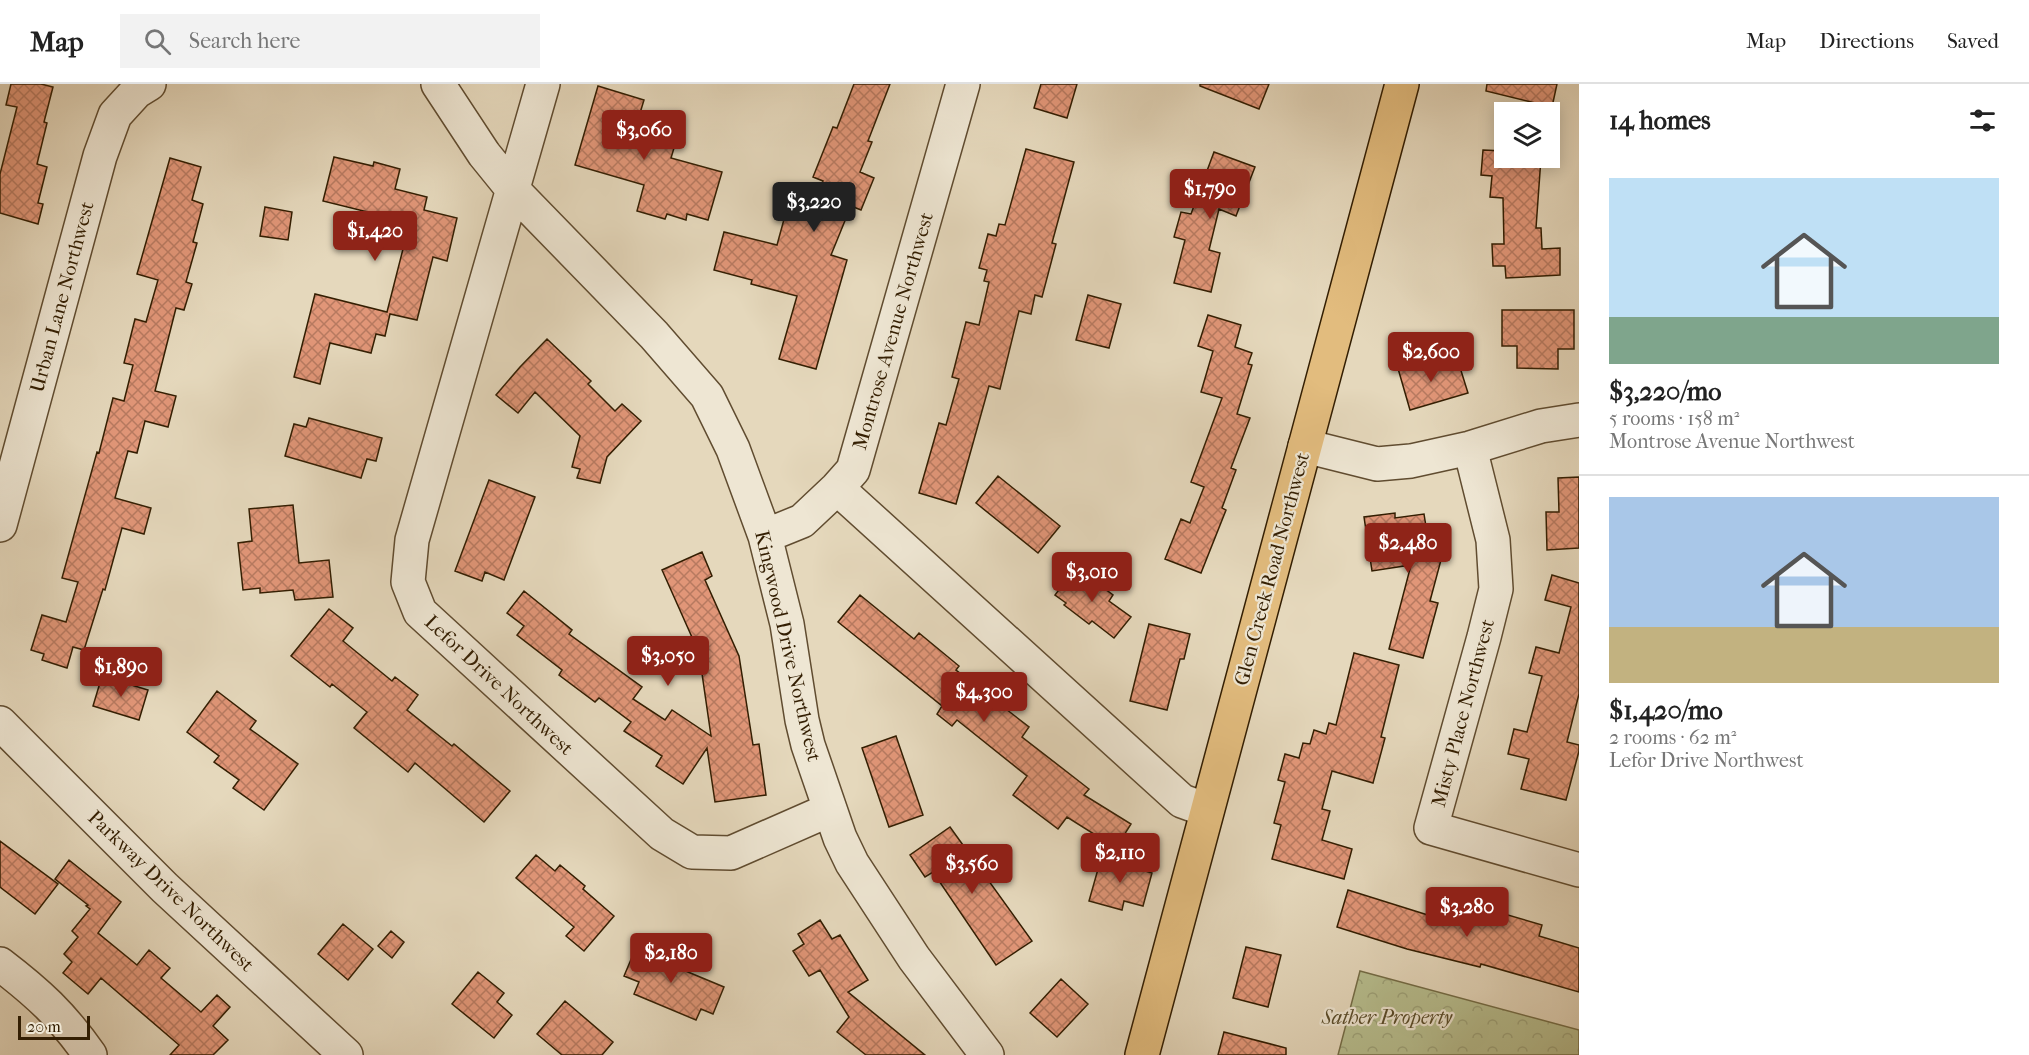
<!DOCTYPE html>
<html lang="en">
<head>
<meta charset="utf-8">
<style>
	:root { --surface:#fff; --page:#f2f2f2; --text:#222; --muted:#767676; --line:#e0e0e0; --accent:#8f2418 }
	body { margin:0; font-family:"IM FELL French Canon",serif; background:var(--page); color:var(--text); height:100vh; display:flex; flex-direction:column; font-size:22px; white-space:nowrap }
	* { box-sizing:border-box; margin:0 }
	p { font-size:20px; color:var(--muted) }
	.icon { flex:none; width:33px; height:33px; fill:none; stroke:currentColor; stroke-width:2; stroke-linecap:round; stroke-linejoin:round }
	.map { position:relative; flex:1; overflow:hidden }
	.side { display:flex; flex-direction:column; background:var(--surface); width:450px }
	.side>* { flex:none }
	.fabs { position:absolute; left:1494px; top:18px; display:grid; gap:12px }
	.fabs a { display:grid; place-items:center; width:66px; height:66px; border-radius:0px; background:var(--surface); box-shadow:0 3px 15px #0003; font-size:30px }
	.scale { position:absolute; left:18px; bottom:15px; width:72px; box-sizing:border-box; padding-left:6px; border:3px solid #331e02; border-top:0; font-size:16px; line-height:21px; white-space:nowrap; color:#331e02; -webkit-text-stroke:4px #eee6d3; paint-order:stroke }
	.price { position:absolute; translate:-50% -51px; padding:0 14px; border-radius:6px; background:var(--accent); color:#fff; font-size:20px; line-height:39px; filter:drop-shadow(0 2px 3px #0008) }
	.price::after { content:''; position:absolute; left:50%; top:36px; width:18px; height:14px; margin-left:-9px; background:inherit; clip-path:polygon(0 0,100% 0,50% 100%) }
	.price.current { background:#222; color:#fff }
	ul { padding:0; list-style:none }
	li { display:grid; align-content:center; gap:12px; height:318px; padding:0 30px }
	li+li { border-top:2px solid var(--line) }
	li span { display:grid; place-items:center; height:186px; border-radius:0px; color:#555 }
	li>.icon { margin-inline-start:auto }
	span .icon { width:108px; height:108px; fill:#fffc; stroke-width:1 }
	li b { font-size:26px }
	h2 { display:flex; justify-content:space-between; align-items:center; height:72px; padding:0 30px; font-size:26px }
	header { display:flex; align-items:center; gap:36px; box-sizing:border-box; height:84px; padding:0 30px; background:var(--surface); border-bottom:2px solid var(--line) }
	header strong { font-size:28px }
	nav { display:flex; gap:33px; margin-inline-start:auto; font-size:21px }
	.search { width:420px; height:54px; background:var(--page); display:flex; align-items:center; gap:15px; box-sizing:border-box; padding:0 21px; border-radius:0px; color:var(--muted); font-size:22px }
	main { display:flex; flex:1; min-height:0 }
	.map>svg:first-child { display:block }
	.forest { fill:url(#forest-crowns); stroke:#756e48; stroke-width:1.5 }
	.building { fill:url(#building-cross-hatch); stroke:#331e02; stroke-width:1.5 }
	.lines { fill:none; stroke-linecap:round; stroke-linejoin:round }
	.minor-casing { stroke:#604c30; stroke-width:36 }
	.major-casing { stroke:#331e02; stroke-width:36 }
	.minor { stroke:#eee6d3; stroke-width:33 }
	.major { stroke:#e2bc7e; stroke-width:33 }
	.labels { text-anchor:middle; dominant-baseline:central; stroke-width:4.5; stroke-linejoin:round; paint-order:stroke }
	.street-label { font-size:20px; fill:#331e02; stroke:#eee6d3 }
	.park-label { font-size:20px; font-style:italic; fill:#5b4e2c; stroke:#eee6d3 }
</style>
</head>
<body>
<header>
<strong>Map</strong>
<div class="search"><svg class="icon" aria-label="search" viewBox="0 0 24 24"><circle cx="10" cy="10" r="6"/><path d="M15 15l6 6"/></svg>Search here</div>
<nav><a>Map</a><a>Directions</a><a>Saved</a></nav>
</header>
<main>
<div class="map">
<svg width="1579" height="971" viewBox="0 0 1579 971">
	<defs>
		<pattern id="forest-crowns" width="20" height="18" patternUnits="userSpaceOnUse" patternTransform="scale(1.5)"><rect width="20" height="18" fill="#b7be8f"/><path d="M2 6a3 3 0 1 1 6 0M12 15a3 3 0 1 1 6 0" fill="none" stroke="#9ea37a"/></pattern>
		<pattern id="building-cross-hatch" width="8" height="8" patternUnits="userSpaceOnUse" patternTransform="scale(1.5)"><rect width="8" height="8" fill="#e19678"/><path d="M0 0l8 8M0 8l8-8" fill="none" stroke="#b77a60"/></pattern>
	</defs>
	<rect width="100%" height="100%" fill="#e5d8bc"/>
	<filter id="stains"><feTurbulence type="fractalNoise" baseFrequency=".00333" numOctaves="4"/><feColorMatrix values="0 0 0 0 .2 0 0 0 0 .09 0 0 0 0 .02 0 0 0 .5 -.17"/></filter>
	<radialGradient id="worn" r=".72"><stop offset=".6" stop-color="#630" stop-opacity="0"/><stop offset="1" stop-color="#630" stop-opacity=".3"/></radialGradient>
	<!-- forest -->
	<path class="forest" d="M 1360,887 L 1579,946 L 1579,971 L 1338,971 Z"/>
	<!-- building -->
	<path class="building" d="M 11,0 L 41,0 L 53,3 L 44,38 L 47,39 L 37,80 L 47,83 L 38,119 L 43,120 L 38,140 L 0,129 L 0,90 L 17,23 L 6,21 Z
		M 854,0 L 890,0 L 868,57 L 872,58 L 860,88 L 874,94 L 861,126 L 851,122 L 831,171 L 847,176 L 816,285 L 779,275 L 797,212 L 751,200 L 752,196 L 714,186 L 724,148 L 777,161 L 786,128 L 808,133 L 823,97 L 813,93 L 833,43 L 837,44 Z
		M 1041,0 L 1077,0 L 1067,34 L 1034,24 Z
		M 1200,0 L 1269,0 L 1259,25 L 1200,2 Z
		M 1487,0 L 1557,0 L 1552,23 L 1486,7 Z
		M 598,2 L 644,16 L 633,52 L 674,64 L 671,74 L 722,88 L 708,136 L 687,130 L 686,136 L 667,130 L 665,135 L 637,127 L 644,101 L 575,81 Z
		M 1026,65 L 1074,78 L 1052,159 L 1056,160 L 1042,213 L 1035,211 L 1031,230 L 1019,227 L 1000,305 L 989,302 L 956,420 L 919,409 L 939,339 L 946,341 L 959,295 L 952,293 L 966,238 L 979,241 L 989,198 L 984,197 L 987,186 L 979,184 L 988,150 L 996,152 L 999,140 L 1005,141 Z
		M 1483,66 L 1504,67 L 1504,74 L 1541,74 L 1536,144 L 1541,144 L 1542,165 L 1560,164 L 1560,191 L 1506,194 L 1505,182 L 1493,182 L 1492,160 L 1504,160 L 1503,114 L 1490,113 L 1492,92 L 1481,91 Z
		M 1214,68 L 1255,83 L 1236,132 L 1219,125 L 1209,166 L 1220,169 L 1211,208 L 1174,199 L 1185,156 L 1174,153 L 1181,128 L 1191,130 Z
		M 334,73 L 373,82 L 374,78 L 400,85 L 395,105 L 427,113 L 424,126 L 457,134 L 447,177 L 433,173 L 417,236 L 390,230 L 385,252 L 376,250 L 371,269 L 330,259 L 320,300 L 294,293 L 315,210 L 387,228 L 403,165 L 389,162 L 396,135 L 323,117 Z
		M 170,74 L 201,83 L 192,116 L 203,120 L 193,158 L 197,159 L 186,198 L 192,200 L 184,226 L 176,224 L 155,307 L 176,312 L 168,343 L 145,337 L 137,369 L 128,367 L 115,414 L 151,424 L 144,450 L 122,444 L 105,506 L 103,505 L 84,566 L 73,563 L 67,584 L 42,576 L 44,570 L 31,566 L 42,531 L 66,538 L 78,498 L 62,494 L 97,368 L 99,369 L 113,314 L 124,317 L 133,281 L 124,279 L 135,235 L 146,238 L 158,196 L 137,190 Z
		M 265,123 L 292,128 L 288,156 L 260,152 Z
		M 1088,211 L 1121,220 L 1109,264 L 1076,256 Z
		M 1502,226 L 1574,226 L 1574,265 L 1558,265 L 1558,285 L 1517,284 L 1517,262 L 1502,262 Z
		M 1208,231 L 1241,241 L 1235,263 L 1252,269 L 1248,280 L 1252,281 L 1237,330 L 1250,334 L 1231,384 L 1236,386 L 1222,424 L 1226,426 L 1201,489 L 1165,475 L 1181,435 L 1190,439 L 1204,403 L 1191,398 L 1222,314 L 1201,308 L 1213,267 L 1198,262 Z
		M 547,255 L 591,297 L 588,300 L 615,327 L 622,320 L 641,337 L 607,373 L 600,399 L 577,394 L 580,385 L 572,383 L 580,352 L 535,308 L 518,329 L 496,311 L 520,283 Z
		M 1424,273 L 1428,286 L 1458,277 L 1468,309 L 1410,326 L 1397,281 Z
		M 309,334 L 382,354 L 376,377 L 367,375 L 361,394 L 285,372 L 294,340 L 306,343 Z
		M 998,392 L 1060,442 L 1038,469 L 976,419 Z
		M 1579,393 L 1579,464 L 1547,466 L 1546,428 L 1559,428 L 1558,394 Z
		M 489,396 L 535,413 L 504,496 L 485,488 L 482,497 L 455,487 Z
		M 293,421 L 299,479 L 329,476 L 333,513 L 295,516 L 293,506 L 260,509 L 260,504 L 243,506 L 238,459 L 252,457 L 249,425 Z
		M 1395,429 L 1395,434 L 1424,430 L 1427,449 L 1437,448 L 1441,476 L 1430,517 L 1438,519 L 1423,574 L 1389,565 L 1411,481 L 1372,487 L 1364,433 Z
		M 702,468 L 712,492 L 705,496 L 739,572 L 753,661 L 759,660 L 766,711 L 715,718 L 707,664 L 683,700 L 656,682 L 662,672 L 624,647 L 631,638 L 599,614 L 595,618 L 559,591 L 562,586 L 517,551 L 524,542 L 507,529 L 524,507 L 572,546 L 569,550 L 642,603 L 633,615 L 665,636 L 672,626 L 711,652 L 699,569 L 662,486 Z
		M 1076,483 L 1113,511 L 1109,517 L 1131,533 L 1114,554 L 1092,537 L 1089,540 L 1064,521 L 1066,519 L 1055,511 Z
		M 1552,491 L 1579,499 L 1579,610 L 1567,658 L 1579,661 L 1579,667 L 1566,716 L 1521,705 L 1529,675 L 1508,670 L 1514,645 L 1527,648 L 1542,592 L 1529,589 L 1536,563 L 1559,569 L 1571,523 L 1545,516 Z
		M 860,511 L 914,555 L 919,549 L 959,582 L 956,586 L 1029,643 L 1022,653 L 1089,705 L 1084,711 L 1131,740 L 1116,764 L 1067,733 L 1058,745 L 1013,711 L 1027,692 L 957,636 L 952,642 L 937,630 L 942,622 L 838,538 Z
		M 329,525 L 353,544 L 343,557 L 392,597 L 395,593 L 418,611 L 407,626 L 452,662 L 454,660 L 510,707 L 484,738 L 415,679 L 408,688 L 354,644 L 367,628 L 332,600 L 330,603 L 291,572 Z
		M 1149,540 L 1190,550 L 1184,575 L 1180,575 L 1167,626 L 1130,617 Z
		M 1354,569 L 1399,581 L 1381,653 L 1385,654 L 1373,699 L 1332,687 L 1322,725 L 1330,727 L 1322,756 L 1352,765 L 1344,795 L 1272,775 L 1281,741 L 1274,739 L 1285,698 L 1278,696 L 1285,670 L 1299,674 L 1303,659 L 1310,660 L 1314,646 L 1326,650 L 1329,639 L 1336,641 Z
		M 102,592 L 148,606 L 139,636 L 93,622 Z
		M 217,607 L 256,637 L 250,645 L 298,680 L 264,726 L 233,704 L 239,696 L 214,678 L 219,672 L 187,648 Z
		M 896,652 L 923,731 L 889,743 L 862,664 Z
		M 950,743 L 1032,857 L 996,881 L 933,788 L 925,793 L 910,771 Z
		M 0,757 L 58,800 L 35,830 L 0,803 Z
		M 536,771 L 555,787 L 560,781 L 585,802 L 583,805 L 614,832 L 584,867 L 566,852 L 574,843 L 516,794 Z
		M 1102,771 L 1136,781 L 1135,784 L 1152,789 L 1143,822 L 1124,817 L 1122,826 L 1089,817 Z
		M 69,776 L 121,818 L 98,849 L 137,881 L 149,866 L 170,884 L 161,894 L 201,928 L 217,911 L 230,923 L 213,942 L 228,956 L 213,971 L 170,971 L 179,961 L 101,894 L 88,910 L 63,889 L 72,878 L 64,870 L 78,853 L 72,847 L 90,825 L 86,822 L 88,821 L 55,795 Z
		M 1348,806 L 1431,832 L 1433,824 L 1459,831 L 1464,814 L 1495,822 L 1494,827 L 1542,841 L 1539,852 L 1579,864 L 1579,908 L 1481,880 L 1480,883 L 1407,865 L 1337,843 Z
		M 820,836 L 832,855 L 840,851 L 868,896 L 848,908 L 925,971 L 866,971 L 837,948 L 849,933 L 820,886 L 809,892 L 793,867 L 804,860 L 798,850 Z
		M 343,840 L 373,865 L 348,896 L 318,870 Z
		M 391,847 L 404,858 L 392,874 L 378,862 Z
		M 638,859 L 667,871 L 664,878 L 724,903 L 713,930 L 701,925 L 696,936 L 634,910 L 639,898 L 624,892 Z
		M 1246,863 L 1281,871 L 1268,923 L 1233,914 Z
		M 478,888 L 504,909 L 497,918 L 512,931 L 494,954 L 452,920 Z
		M 1061,895 L 1088,920 L 1057,953 L 1030,929 Z
		M 565,917 L 613,958 L 602,971 L 562,971 L 537,950 Z
		M 1224,948 L 1286,964 L 1286,971 L 1218,971 Z"/>
	<g class="lines">
		<defs>
			<path id="minor" d="M 438,0 L 484,70 L 514,107 L 654,251 L 707,312 L 733,365 L 765,452 L 787,540 L 802,636 L 808,661 L 840,754 L 852,779 L 914,874 L 987,971
				M 543,0 L 412,456 L 408,498 L 420,528 L 662,750 L 692,768 L 731,769 L 829,726
				M 1305,362 L 1377,380 L 1411,377 L 1470,364 L 1541,342 L 1579,336
				M 1470,364 L 1493,456 L 1496,505 L 1484,553 L 1431,744 L 1579,786
				M 837,404 L 1182,717 L 1207,726
				M 0,441 L 100,72 L 115,31 L 136,8 L 149,0
				M 765,452 L 802,437 L 837,404 L 853,386 L 963,0
				M 0,639 L 165,804 L 346,971
				M 0,880 C 38,909 62,931 90,971"/>
			<path id="major" d="M 1142,971 L 1402,0"/>
		</defs>
		<!-- minor casing -->
		<use href="#minor" class="minor-casing"/>
		<!-- major casing -->
		<use href="#major" class="major-casing"/>
		<!-- minor -->
		<use href="#minor" class="minor"/>
		<!-- major -->
		<use href="#major" class="major"/>
	</g>
	<g class="labels">
		<!-- street labels -->
		<g class="street-label">
			<text transform="translate(62 213) rotate(-75)">Urban Lane Northwest</text>
			<text transform="translate(893 247) rotate(-74)">Montrose Avenue Northwest</text>
			<text transform="translate(1272 485) rotate(-75)">Glen Creek Road Northwest</text>
			<text transform="translate(788 562) rotate(77)">Kingwood Drive Northwest</text>
			<text transform="translate(499 601) rotate(43)">Lefor Drive Northwest</text>
			<text transform="translate(1463 629) rotate(-75)">Misty Place Northwest</text>
			<text transform="translate(171 807) rotate(44)">Parkway Drive Northwest</text>
		</g>
		<!-- park labels -->
		<g class="park-label">
			<text x="1387" y="933">Sather Property</text>
		</g>
	</g>
	<rect width="100%" height="100%" filter="url(#stains)"/>
	<rect width="100%" height="100%" fill="url(#worn)"/>
</svg>
<div class="fabs">
<a><svg class="icon" aria-label="layers" viewBox="0 0 24 24"><path d="M12 4l9 5-9 5-9-5zM3 14l9 5 9-5"/></svg></a>
</div>
<div class="scale">20 m</div>
<b class="price" style="left:644px;top:77px">$3,060</b>
<b class="price" style="left:1210px;top:136px">$1,790</b>
<b class="price current" style="left:814px;top:149px">$3,220</b>
<b class="price" style="left:375px;top:178px">$1,420</b>
<b class="price" style="left:1431px;top:299px">$2,600</b>
<b class="price" style="left:1408px;top:490px">$2,480</b>
<b class="price" style="left:1092px;top:519px">$3,010</b>
<b class="price" style="left:668px;top:603px">$3,050</b>
<b class="price" style="left:121px;top:614px">$1,890</b>
<b class="price" style="left:984px;top:639px">$4,300</b>
<b class="price" style="left:1120px;top:800px">$2,110</b>
<b class="price" style="left:972px;top:811px">$3,560</b>
<b class="price" style="left:1467px;top:854px">$3,280</b>
<b class="price" style="left:671px;top:900px">$2,180</b>
</div>
<section class="side">
<h2>14 homes<svg class="icon" aria-label="filters" viewBox="0 0 24 24"><path d="M4 7h16M4 17h16"/><circle cx="9" cy="7" r="2"/><circle cx="15" cy="17" r="2"/></svg></h2>
<ul>
<li><span style="background:linear-gradient(#bfe0f5 75%,#7fa58c 0)"><svg class="icon" aria-label="home" viewBox="0 0 24 24"><path d="M3 11l9-7 9 7M6 9v11h12V9"/></svg></span><div><b>$3,220/mo</b><p>5 rooms · 158 m²</p><p>Montrose Avenue Northwest</p></div></li>
<li><span style="background:linear-gradient(#a9c7e8 70%,#c2b280 0)"><svg class="icon" aria-label="home" viewBox="0 0 24 24"><path d="M3 11l9-7 9 7M6 9v11h12V9"/></svg></span><div><b>$1,420/mo</b><p>2 rooms · 62 m²</p><p>Lefor Drive Northwest</p></div></li>
</ul>
</section>
</main>
</body>
</html>
